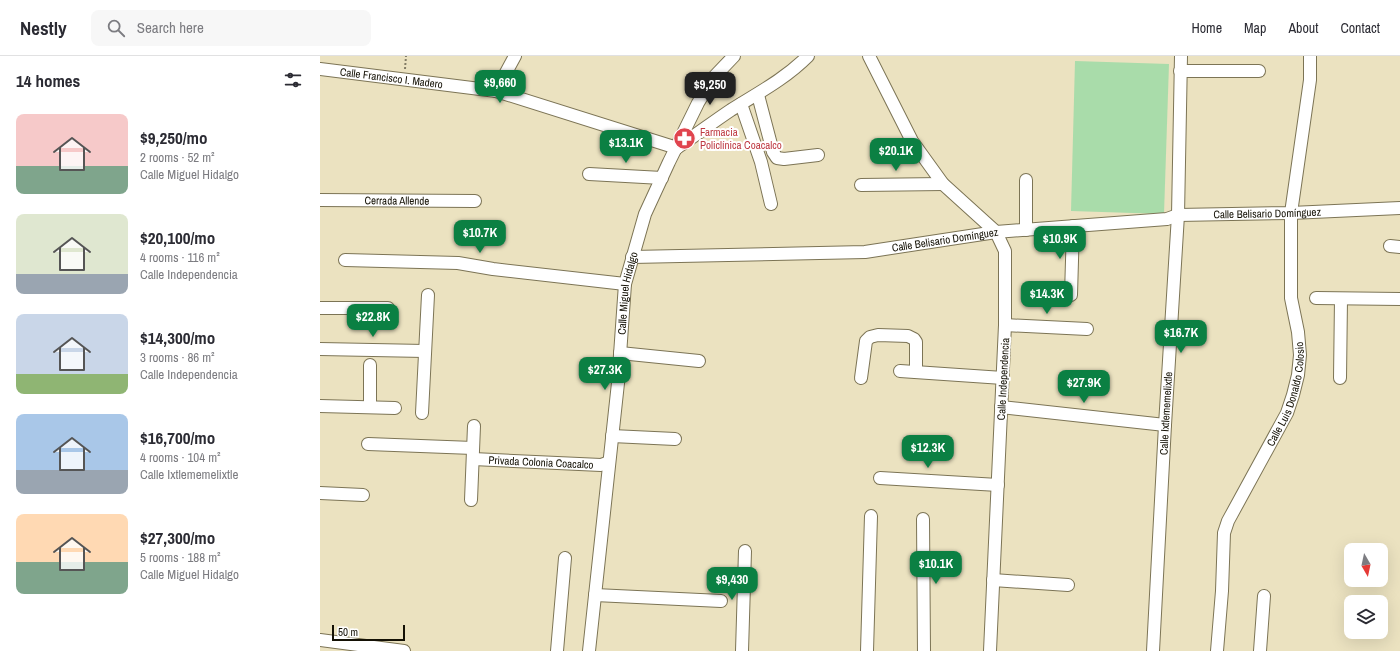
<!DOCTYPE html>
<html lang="en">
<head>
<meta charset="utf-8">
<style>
	:root { --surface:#fff; --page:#f7f7f7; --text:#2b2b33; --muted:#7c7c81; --line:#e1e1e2; --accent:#0b8043 }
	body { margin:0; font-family:"Archivo Narrow",sans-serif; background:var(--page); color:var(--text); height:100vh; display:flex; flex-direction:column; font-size:15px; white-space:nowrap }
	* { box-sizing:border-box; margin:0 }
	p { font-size:13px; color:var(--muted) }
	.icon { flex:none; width:22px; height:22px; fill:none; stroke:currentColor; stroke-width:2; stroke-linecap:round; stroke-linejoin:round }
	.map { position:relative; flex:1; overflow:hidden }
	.panel { display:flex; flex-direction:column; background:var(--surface); width:320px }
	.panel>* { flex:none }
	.needle { width:26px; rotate:171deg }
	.fabs { position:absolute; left:1024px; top:487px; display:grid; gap:8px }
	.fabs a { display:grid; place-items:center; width:44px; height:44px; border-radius:8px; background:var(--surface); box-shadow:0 4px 16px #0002; font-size:20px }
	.scale { position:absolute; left:12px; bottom:10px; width:73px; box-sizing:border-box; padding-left:4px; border:2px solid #141105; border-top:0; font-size:11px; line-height:14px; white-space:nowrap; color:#141105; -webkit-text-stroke:3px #fff; paint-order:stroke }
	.price { position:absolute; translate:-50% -34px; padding:0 9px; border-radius:8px; background:var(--accent); color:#fff; font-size:13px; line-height:26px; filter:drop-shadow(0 1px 2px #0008) }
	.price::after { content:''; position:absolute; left:50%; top:24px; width:12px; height:9px; margin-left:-6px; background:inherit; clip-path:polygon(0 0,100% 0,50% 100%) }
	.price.active { background:#222; color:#fff }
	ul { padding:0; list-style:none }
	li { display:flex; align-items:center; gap:12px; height:100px; padding:0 16px }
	li span { display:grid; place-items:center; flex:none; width:112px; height:80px; border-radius:8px; color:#555 }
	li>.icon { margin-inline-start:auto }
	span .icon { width:48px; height:48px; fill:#fffc; stroke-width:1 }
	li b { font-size:17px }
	h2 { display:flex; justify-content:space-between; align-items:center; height:48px; padding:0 16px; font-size:17px }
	header { display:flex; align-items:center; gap:24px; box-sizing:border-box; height:56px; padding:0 20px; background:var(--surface); border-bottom:1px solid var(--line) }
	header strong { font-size:19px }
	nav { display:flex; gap:22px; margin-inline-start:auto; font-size:14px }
	.search { width:280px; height:36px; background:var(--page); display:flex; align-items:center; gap:10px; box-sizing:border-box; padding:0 14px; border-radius:8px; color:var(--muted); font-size:15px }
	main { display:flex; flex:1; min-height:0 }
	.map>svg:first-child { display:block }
	.pitch { fill:#a9dcaa }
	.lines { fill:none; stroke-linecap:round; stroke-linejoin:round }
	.minor-casing { stroke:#7c7455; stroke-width:14 }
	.path { stroke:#827c65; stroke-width:2; stroke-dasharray:2 2; stroke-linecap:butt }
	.minor { stroke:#fff; stroke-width:12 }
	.labels { text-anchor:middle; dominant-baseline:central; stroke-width:4; stroke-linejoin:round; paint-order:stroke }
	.street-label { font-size:11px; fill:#141105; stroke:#fff }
	.health-label { font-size:11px; fill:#be3a42; stroke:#fff; text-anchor:start }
</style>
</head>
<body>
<header>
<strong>Nestly</strong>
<div class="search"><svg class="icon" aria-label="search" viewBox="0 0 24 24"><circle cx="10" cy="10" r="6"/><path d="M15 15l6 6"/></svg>Search here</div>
<nav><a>Home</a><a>Map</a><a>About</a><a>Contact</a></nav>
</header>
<main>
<section class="panel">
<h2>14 homes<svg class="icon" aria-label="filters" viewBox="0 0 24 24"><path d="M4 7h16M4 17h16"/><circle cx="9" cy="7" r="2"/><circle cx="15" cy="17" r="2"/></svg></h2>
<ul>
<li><span style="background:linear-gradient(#f6c9c9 65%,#7fa58c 0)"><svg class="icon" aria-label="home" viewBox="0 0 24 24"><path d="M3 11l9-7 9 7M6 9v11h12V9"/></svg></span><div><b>$9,250/mo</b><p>2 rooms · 52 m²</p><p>Calle Miguel Hidalgo</p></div></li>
<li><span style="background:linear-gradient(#dfe7d0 75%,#9aa5b1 0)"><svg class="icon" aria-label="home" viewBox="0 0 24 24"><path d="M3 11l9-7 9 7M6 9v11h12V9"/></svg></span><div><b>$20,100/mo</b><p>4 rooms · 116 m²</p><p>Calle Independencia</p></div></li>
<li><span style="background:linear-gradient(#c9d6e8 75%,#8fb573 0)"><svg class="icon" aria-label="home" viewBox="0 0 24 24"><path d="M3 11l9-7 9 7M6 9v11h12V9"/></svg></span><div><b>$14,300/mo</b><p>3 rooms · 86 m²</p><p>Calle Independencia</p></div></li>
<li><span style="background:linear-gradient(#a9c7e8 70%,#9aa5b1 0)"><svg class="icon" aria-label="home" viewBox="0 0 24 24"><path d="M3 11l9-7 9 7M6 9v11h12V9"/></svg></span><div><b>$16,700/mo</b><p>4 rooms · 104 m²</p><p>Calle Ixtlememelixtle</p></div></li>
<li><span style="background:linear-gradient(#ffd9b3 60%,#7fa58c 0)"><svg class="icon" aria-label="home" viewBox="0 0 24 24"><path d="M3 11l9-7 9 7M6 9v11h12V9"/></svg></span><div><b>$27,300/mo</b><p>5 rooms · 188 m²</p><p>Calle Miguel Hidalgo</p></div></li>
</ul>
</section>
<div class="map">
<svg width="1080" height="595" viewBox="0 0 1080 595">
	<rect width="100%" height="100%" fill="#ebe2c0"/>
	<!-- pitch -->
	<path class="pitch" d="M 755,5 L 849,8 L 844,158 L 751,155 Z"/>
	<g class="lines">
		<defs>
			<g id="minor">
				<path d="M 549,0 L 592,85 L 623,128 L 676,176 L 685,195 L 685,269 L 670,595"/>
				<path id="s1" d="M 0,13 L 176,35 L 357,92"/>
				<path d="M 860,15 L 939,15"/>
				<path d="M 176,35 L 195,0"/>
				<path d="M 438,39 L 453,96 L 457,102 L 464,103 L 498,99"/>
				<path d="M 421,48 L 441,106 L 451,148"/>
				<path d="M 358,91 C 376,79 393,66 411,54 C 438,37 465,23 488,0"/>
				<path d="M 269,118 L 342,122"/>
				<path d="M 706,124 L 706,174"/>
				<path d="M 541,129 L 623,128"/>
				<path id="s2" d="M 0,144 L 155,145"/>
				<path d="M 1070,190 L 1080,191"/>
				<path id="s3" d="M 312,201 L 545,196 L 676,176 L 847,163 L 858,159 L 971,157 L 1080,152"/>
				<path d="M 25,204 L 138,207 L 173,213 L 305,228"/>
				<path d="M 751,239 L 753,170"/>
				<path d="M 996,242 L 1080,243"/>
				<path d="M 0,252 L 68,252"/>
				<path d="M 685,269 L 767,273"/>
				<path d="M 0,293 L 105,295"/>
				<path d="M 300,297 L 379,305"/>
				<path d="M 580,315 L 683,322"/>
				<path d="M 541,322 L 546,285 L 550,281 L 558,279 L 588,280 L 594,283 L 596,286 L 596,316"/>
				<path d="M 1020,322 L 1021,243"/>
				<path d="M 0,350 L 75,352"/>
				<path d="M 50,351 L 50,309"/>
				<path d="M 681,351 L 845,369"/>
				<path d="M 102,357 L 108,239"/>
				<path d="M 292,380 L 355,383"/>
				<path d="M 48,388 L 153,392"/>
				<path id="s4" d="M 153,403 L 281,409 L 289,406"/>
				<path d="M 560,422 L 678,429"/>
				<path d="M 0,437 L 43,439"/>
				<path d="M 151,444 L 154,370"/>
				<path d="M 603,463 L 604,595"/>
				<path d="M 673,524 L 748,529"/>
				<path d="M 275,539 L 401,545"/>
				<path d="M 0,584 L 84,595"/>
				<path d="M 237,595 L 245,502"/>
				<path id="s5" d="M 269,595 L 298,327 L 305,228 L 325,158 L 349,106 L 378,47 L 393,22 L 414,0"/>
				<path d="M 422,595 L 425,495"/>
				<path d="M 547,595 L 551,460"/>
				<path id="s6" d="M 833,595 L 845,369 L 858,159 L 861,0"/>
				<path id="s7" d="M 897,595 L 902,535 L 904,477 L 908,465 L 967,357 L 973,339 L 978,319 L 980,299 L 978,276 L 971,242 L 971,157 L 990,24 L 990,0"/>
				<path d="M 940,595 L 944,540"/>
			</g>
		</defs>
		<!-- minor casing -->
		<use href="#minor" class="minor-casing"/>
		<!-- path -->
		<path class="path" d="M 85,13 L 86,0"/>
		<!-- minor -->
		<use href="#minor" class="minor"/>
	</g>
	<!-- icons -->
	<defs>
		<symbol id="pharmacy-disc" viewBox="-11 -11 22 22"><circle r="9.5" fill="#e0444e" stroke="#fff"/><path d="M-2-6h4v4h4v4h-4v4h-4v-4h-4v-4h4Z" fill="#fff"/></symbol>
	</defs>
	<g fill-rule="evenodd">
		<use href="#pharmacy-disc" x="352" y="70" width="25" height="25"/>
	</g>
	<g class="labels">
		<!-- street labels -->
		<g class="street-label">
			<text stroke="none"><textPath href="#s1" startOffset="72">Calle Francisco I. Madero</textPath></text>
			<text stroke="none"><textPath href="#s2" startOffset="77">Cerrada Allende</textPath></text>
			<text stroke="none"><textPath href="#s3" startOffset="638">Calle Belisario Domínguez</textPath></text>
			<text stroke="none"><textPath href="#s3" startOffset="314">Calle Belisario Domínguez</textPath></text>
			<text stroke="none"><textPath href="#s5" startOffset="360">Calle Miguel Hidalgo</textPath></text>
			<text transform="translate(683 323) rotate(-87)">Calle Independencia</text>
			<text stroke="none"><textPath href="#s7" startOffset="272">Calle Luis Donaldo Colosio</textPath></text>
			<text stroke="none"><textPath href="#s6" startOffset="238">Calle Ixtlememelixtle</textPath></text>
			<text stroke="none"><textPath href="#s4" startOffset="68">Privada Colonia Coacalco</textPath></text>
		</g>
		<!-- health labels -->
		<g class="health-label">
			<text x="380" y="76">Farmacia<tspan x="380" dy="13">Policlínica Coacalco</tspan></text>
		</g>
	</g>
</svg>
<div class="fabs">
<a><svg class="needle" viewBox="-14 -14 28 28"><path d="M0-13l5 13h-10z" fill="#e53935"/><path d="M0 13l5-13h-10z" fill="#7c7c81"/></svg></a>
<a><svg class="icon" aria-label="layers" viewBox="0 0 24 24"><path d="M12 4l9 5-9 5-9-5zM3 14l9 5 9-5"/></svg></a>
</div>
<div class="scale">50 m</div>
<b class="price" style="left:180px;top:48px">$9,660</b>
<b class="price active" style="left:390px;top:50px">$9,250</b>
<b class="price" style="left:306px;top:108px">$13.1K</b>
<b class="price" style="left:576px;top:116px">$20.1K</b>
<b class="price" style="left:160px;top:198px">$10.7K</b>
<b class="price" style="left:740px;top:204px">$10.9K</b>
<b class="price" style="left:727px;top:259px">$14.3K</b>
<b class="price" style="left:53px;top:282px">$22.8K</b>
<b class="price" style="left:861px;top:298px">$16.7K</b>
<b class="price" style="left:285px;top:335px">$27.3K</b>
<b class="price" style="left:764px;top:348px">$27.9K</b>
<b class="price" style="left:608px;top:413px">$12.3K</b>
<b class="price" style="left:616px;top:529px">$10.1K</b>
<b class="price" style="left:412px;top:545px">$9,430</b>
</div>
</main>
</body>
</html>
